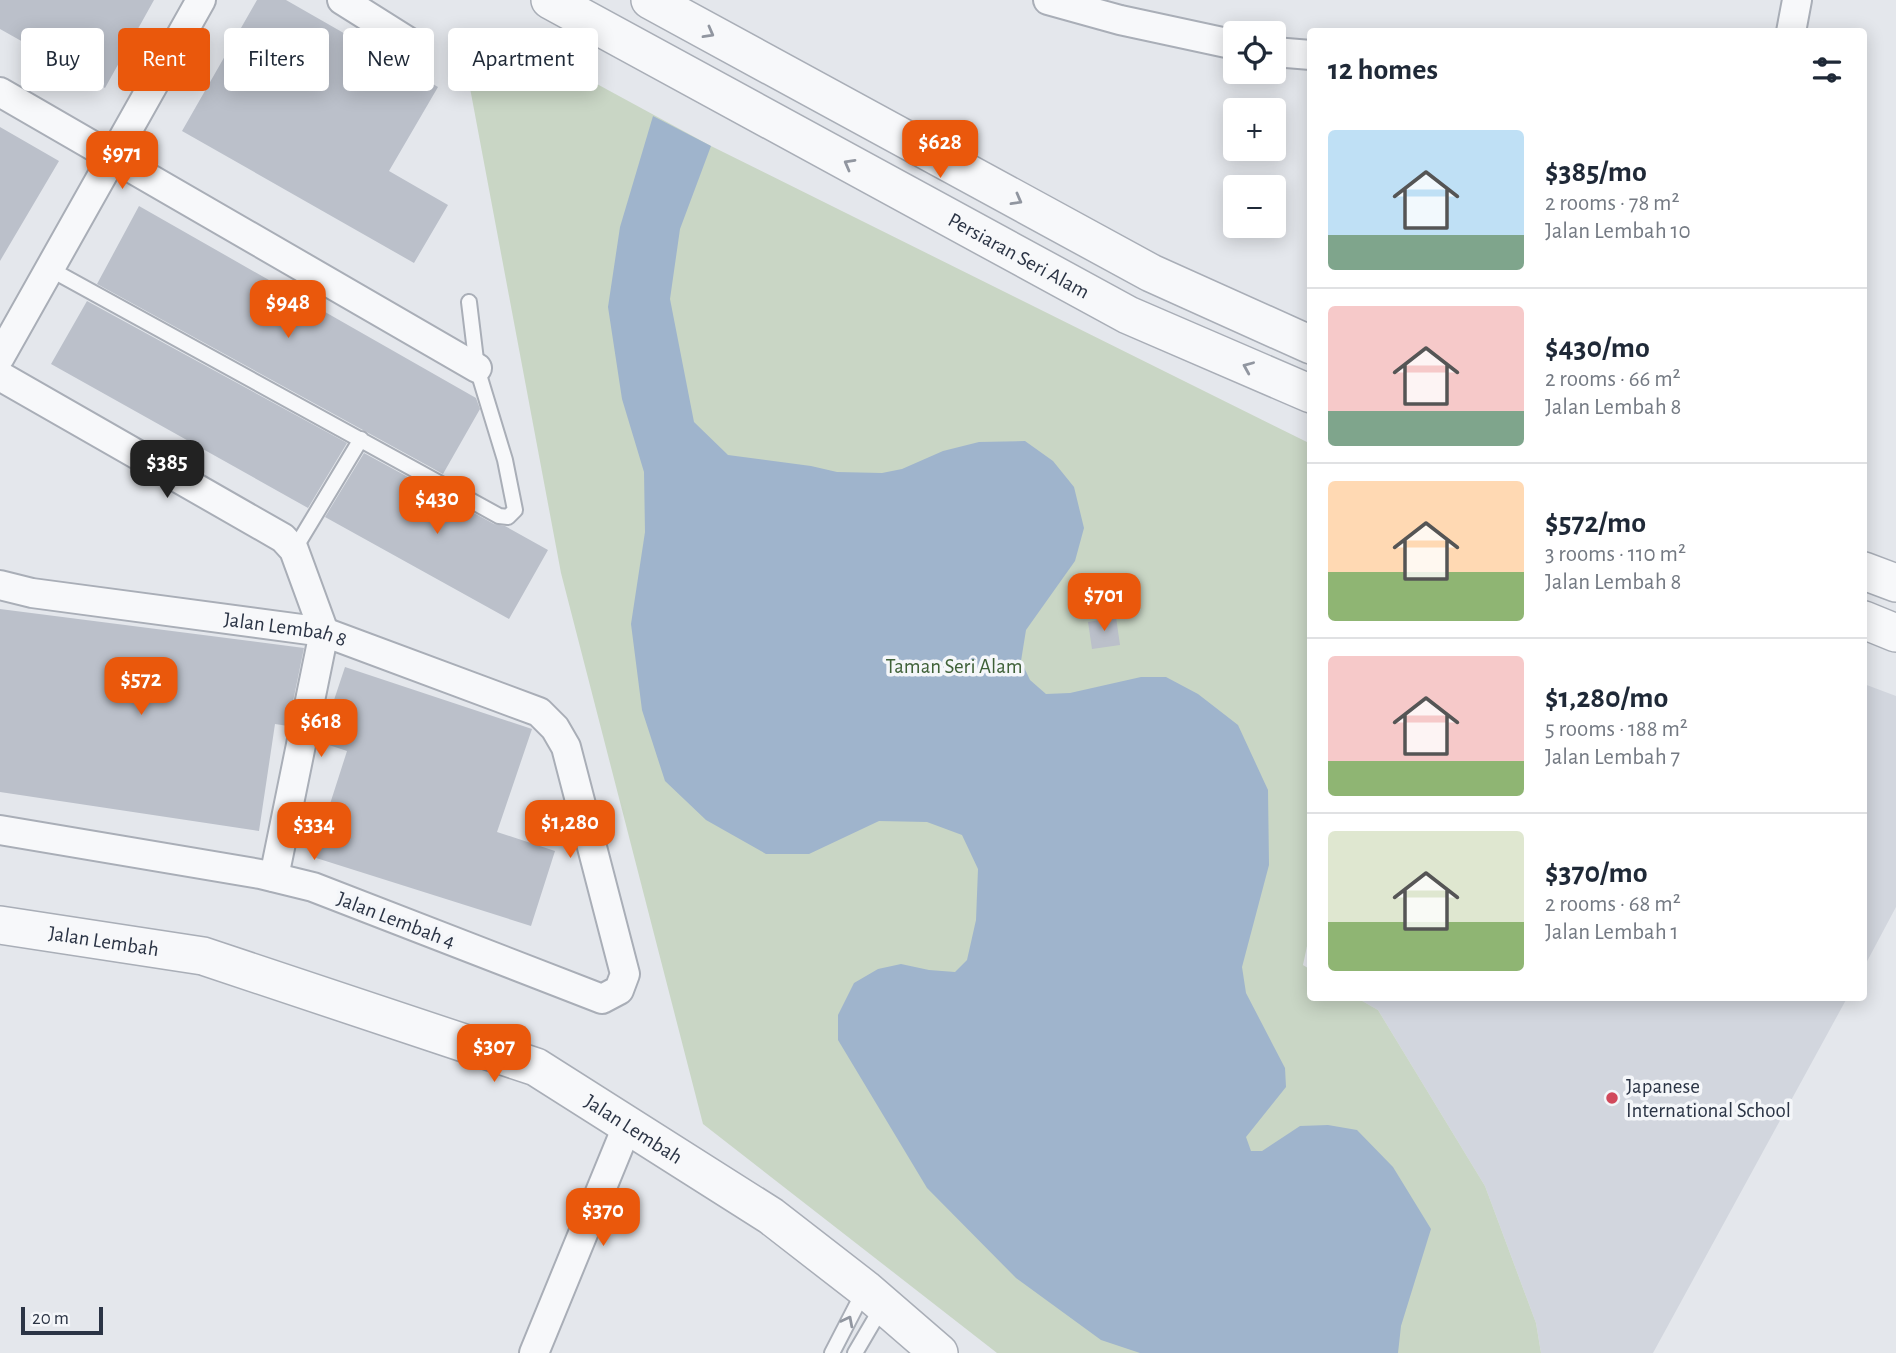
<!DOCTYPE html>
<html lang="en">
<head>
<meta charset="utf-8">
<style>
	:root { --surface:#fff; --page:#f2f2f3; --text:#1f2937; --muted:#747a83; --line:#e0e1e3; --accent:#ea580c }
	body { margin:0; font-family:"Alegreya Sans",sans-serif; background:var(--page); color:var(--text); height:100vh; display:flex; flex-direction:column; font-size:26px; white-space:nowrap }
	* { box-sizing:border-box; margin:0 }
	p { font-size:23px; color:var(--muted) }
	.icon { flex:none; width:38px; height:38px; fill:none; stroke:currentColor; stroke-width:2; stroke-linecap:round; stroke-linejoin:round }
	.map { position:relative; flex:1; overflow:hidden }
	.side { position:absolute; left:1307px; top:28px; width:560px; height:973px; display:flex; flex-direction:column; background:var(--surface); border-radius:7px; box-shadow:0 4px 18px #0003 }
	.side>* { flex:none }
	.banner { position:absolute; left:21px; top:28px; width:665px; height:63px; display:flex; gap:14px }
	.buttons { position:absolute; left:1223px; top:21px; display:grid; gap:14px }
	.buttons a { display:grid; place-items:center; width:63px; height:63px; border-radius:7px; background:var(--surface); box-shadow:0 4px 18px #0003; font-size:35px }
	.scale { position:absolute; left:21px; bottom:18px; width:82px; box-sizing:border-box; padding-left:7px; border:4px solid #2b3445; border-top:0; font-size:19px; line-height:24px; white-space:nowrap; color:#2b3445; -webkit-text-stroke:5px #f4f6f9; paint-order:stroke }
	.price { position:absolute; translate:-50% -60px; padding:0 16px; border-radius:14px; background:var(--accent); color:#fff; font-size:23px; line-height:46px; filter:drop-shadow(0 2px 4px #0008) }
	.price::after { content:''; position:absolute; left:50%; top:42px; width:21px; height:16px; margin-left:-10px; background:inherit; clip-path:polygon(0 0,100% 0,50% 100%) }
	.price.selected { background:#222; color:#fff }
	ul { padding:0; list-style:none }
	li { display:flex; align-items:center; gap:21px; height:175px; padding:0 21px }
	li+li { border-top:2px solid var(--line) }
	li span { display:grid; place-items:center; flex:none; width:196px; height:140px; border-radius:7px; color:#555 }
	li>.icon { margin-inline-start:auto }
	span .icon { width:84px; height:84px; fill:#fffc; stroke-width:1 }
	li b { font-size:30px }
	h2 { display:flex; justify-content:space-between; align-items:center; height:84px; padding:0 21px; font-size:30px }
	.chip { padding:0 24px; border-radius:7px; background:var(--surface); box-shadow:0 4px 18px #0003; font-size:24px; line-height:63px }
	.chip.selected { background:var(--accent); color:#fff }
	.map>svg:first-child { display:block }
	.built { fill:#d2d6de }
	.green { fill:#c9d6c5 }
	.water { fill:#9fb4cc }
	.building { fill:#bbc0ca }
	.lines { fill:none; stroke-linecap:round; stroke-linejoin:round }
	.service-casing { stroke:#a9aeb7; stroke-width:18 }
	.minor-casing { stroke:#a9aeb7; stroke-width:32 }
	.tertiary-casing { stroke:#a9aeb7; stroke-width:40 }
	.service { stroke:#f7f8fa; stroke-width:14 }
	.minor { stroke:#f7f8fa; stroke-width:28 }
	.tertiary { stroke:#f7f8fa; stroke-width:37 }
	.oneway { stroke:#9196a0 }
	.poi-dot { fill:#d1495b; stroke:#f4f6f9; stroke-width:2.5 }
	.labels { text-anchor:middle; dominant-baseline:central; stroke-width:7; stroke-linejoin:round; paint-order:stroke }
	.street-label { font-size:21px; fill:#2b3445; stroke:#f4f6f9 }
	.park-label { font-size:21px; fill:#3f6138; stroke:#f4f6f9 }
	.poi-label { font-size:21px; fill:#2b3445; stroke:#f4f6f9; text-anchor:start }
</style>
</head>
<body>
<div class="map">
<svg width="1896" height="1353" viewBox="0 0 1896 1353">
	<rect width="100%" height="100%" fill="#e4e7ec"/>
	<!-- built -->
	<path class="built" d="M 1864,684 L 1896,696 L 1896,907 L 1864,967 Z
		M 1357,998 L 1847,998 L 1653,1353 L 1541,1353 L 1536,1323 L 1485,1186 L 1378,1010 Z"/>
	<!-- green -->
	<path class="green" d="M 527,46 L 711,146 L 1311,444 L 1311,927 L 1303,965 L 1311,970 L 1311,998 L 1357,998 L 1378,1010 L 1485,1186 L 1536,1323 L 1541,1353 L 997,1353 L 703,1124 L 561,573 L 464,56 Z"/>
	<!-- water -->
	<path class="water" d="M 653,116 L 711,146 L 680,229 L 670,299 L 694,422 L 728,455 L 811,466 L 837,472 L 882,473 L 902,469 L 943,451 L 979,442 L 1025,441 L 1053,461 L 1074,487 L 1084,528 L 1075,561 L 1026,630 L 1021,661 L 1030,680 L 1046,694 L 1070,693 L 1141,677 L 1166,677 L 1198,694 L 1238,725 L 1268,790 L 1269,865 L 1242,967 L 1246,993 L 1285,1068 L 1286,1087 L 1246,1137 L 1251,1151 L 1262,1151 L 1300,1126 L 1328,1125 L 1357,1130 L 1393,1167 L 1431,1229 L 1401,1326 L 1398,1353 L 1140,1353 L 1101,1340 L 1016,1278 L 927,1188 L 838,1040 L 838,1015 L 854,983 L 878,969 L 901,964 L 929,970 L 955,972 L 967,960 L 976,920 L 978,869 L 962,835 L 927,822 L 879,821 L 809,854 L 766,854 L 706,820 L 665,781 L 642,710 L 631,624 L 645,532 L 644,472 L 622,399 L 608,307 L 620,227 Z"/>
	<!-- building -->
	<path class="building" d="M 0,0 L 154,0 L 105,88 L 0,29 Z
		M 257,0 L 286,0 L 438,87 L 389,171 L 448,205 L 414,263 L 182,131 Z
		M 0,127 L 59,161 L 0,261 Z
		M 139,206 L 476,398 L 480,409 L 443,474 L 97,284 Z
		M 87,301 L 347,443 L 308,508 L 51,364 Z
		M 364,453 L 494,524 L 505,526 L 548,550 L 509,619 L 325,517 Z
		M 0,609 L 304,648 L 288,726 L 275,724 L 259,831 L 0,792 Z
		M 1116,617 L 1120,645 L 1092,649 L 1088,622 Z
		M 345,667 L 532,729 L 497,832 L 555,851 L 531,926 L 313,857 L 347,751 L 320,742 Z"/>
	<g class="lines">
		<defs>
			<path id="service" d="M 50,269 L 499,516 L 508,517 L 515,510 L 505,460 L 477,368 L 469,302
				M 294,550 L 361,439
				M 832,1353 L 865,1289
				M 855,1353 L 882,1307"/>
			<g id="minor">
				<path d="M 342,0 L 412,44"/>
				<path d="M 1048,0 L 1120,20 L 1236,45"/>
				<path d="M 1791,32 L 1797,0"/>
				<path d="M 1274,52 L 1311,55"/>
				<path d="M 0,92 L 477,368"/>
				<path d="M 0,357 L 201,0"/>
				<path d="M 0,376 L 283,538 L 294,550 L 324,632 L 274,877"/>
				<path id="s1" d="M 0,585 L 32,593 L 324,632 L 539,712 L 555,728 L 566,747 L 625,974 L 619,990 L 602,999 L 313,887 L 260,874 L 0,830"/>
				<path d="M 534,1353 L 628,1124"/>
			</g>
			<g id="tertiary">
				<path id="s2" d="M 550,0 L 1128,315 L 1311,394"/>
				<path d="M 650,0 L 1151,273 L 1311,345"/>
				<path d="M 1864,571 L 1896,583"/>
				<path d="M 1864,620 L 1896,633"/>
				<path id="s3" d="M 0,925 L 203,956 L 536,1067 L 771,1216 L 865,1289 L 939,1353"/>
			</g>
		</defs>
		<!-- service casing -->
		<use href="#service" class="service-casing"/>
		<!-- minor casing -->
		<use href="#minor" class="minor-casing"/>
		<!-- tertiary casing -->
		<use href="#tertiary" class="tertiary-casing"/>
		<!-- service -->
		<use href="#service" class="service"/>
		<!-- minor -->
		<use href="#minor" class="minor"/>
		<!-- tertiary -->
		<use href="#tertiary" class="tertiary"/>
	</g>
	<!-- one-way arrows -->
	<defs><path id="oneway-chevron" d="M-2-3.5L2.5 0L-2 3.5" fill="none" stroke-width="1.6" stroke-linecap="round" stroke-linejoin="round" transform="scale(1.75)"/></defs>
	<g class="oneway">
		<use href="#oneway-chevron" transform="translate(709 33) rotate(29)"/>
		<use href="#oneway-chevron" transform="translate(849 164) rotate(-151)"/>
		<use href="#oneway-chevron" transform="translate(1017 200) rotate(29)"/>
		<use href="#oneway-chevron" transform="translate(1248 367) rotate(-157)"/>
		<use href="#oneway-chevron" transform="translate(848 1321) rotate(-63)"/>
	</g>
	<!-- markers -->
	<circle class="poi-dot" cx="1612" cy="1098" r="7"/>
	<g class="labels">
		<!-- street labels -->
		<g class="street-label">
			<text stroke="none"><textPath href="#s2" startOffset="534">Persiaran Seri Alam</textPath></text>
			<text stroke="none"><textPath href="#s1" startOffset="289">Jalan Lembah 8</textPath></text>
			<text transform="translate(396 920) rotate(21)">Jalan Lembah 4</text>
			<text stroke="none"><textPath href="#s3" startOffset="105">Jalan Lembah</textPath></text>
			<text stroke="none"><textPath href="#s3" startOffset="672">Jalan Lembah</textPath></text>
		</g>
		<!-- park labels -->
		<g class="park-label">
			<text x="954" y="666">Taman Seri Alam</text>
		</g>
		<!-- poi labels -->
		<g class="poi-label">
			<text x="1626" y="1086">Japanese<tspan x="1626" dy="24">International School</tspan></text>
		</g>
	</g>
</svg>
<div class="buttons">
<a><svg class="icon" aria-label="locate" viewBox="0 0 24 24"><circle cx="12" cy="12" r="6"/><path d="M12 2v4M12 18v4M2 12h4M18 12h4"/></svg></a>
<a>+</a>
<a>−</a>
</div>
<div class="scale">20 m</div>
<b class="price" style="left:940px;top:180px">$628</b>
<b class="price" style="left:122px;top:191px">$971</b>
<b class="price" style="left:288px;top:340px">$948</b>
<b class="price selected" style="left:167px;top:500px">$385</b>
<b class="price" style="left:437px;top:536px">$430</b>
<b class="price" style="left:1104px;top:633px">$701</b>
<b class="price" style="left:141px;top:717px">$572</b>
<b class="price" style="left:321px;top:759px">$618</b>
<b class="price" style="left:570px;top:860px">$1,280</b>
<b class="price" style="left:314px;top:862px">$334</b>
<b class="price" style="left:494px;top:1084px">$307</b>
<b class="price" style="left:603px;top:1248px">$370</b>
<div class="banner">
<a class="chip">Buy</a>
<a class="chip selected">Rent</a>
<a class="chip">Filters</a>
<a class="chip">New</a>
<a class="chip">Apartment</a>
</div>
<section class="side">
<h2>12 homes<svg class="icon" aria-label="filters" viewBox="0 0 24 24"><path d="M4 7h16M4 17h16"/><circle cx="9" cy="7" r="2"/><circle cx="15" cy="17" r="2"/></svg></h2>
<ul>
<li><span style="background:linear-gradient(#bfe0f5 75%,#7fa58c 0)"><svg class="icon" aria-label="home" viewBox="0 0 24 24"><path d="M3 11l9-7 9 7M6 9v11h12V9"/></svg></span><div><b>$385/mo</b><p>2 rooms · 78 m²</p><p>Jalan Lembah 10</p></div></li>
<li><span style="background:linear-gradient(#f6c9c9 75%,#7fa58c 0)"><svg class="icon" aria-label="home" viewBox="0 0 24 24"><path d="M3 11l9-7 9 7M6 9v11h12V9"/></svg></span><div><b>$430/mo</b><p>2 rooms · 66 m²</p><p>Jalan Lembah 8</p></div></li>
<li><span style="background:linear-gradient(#ffd9b3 65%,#8fb573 0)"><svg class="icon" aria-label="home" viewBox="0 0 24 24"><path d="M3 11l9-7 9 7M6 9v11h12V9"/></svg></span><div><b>$572/mo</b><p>3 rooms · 110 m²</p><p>Jalan Lembah 8</p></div></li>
<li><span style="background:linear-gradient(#f6c9c9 75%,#8fb573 0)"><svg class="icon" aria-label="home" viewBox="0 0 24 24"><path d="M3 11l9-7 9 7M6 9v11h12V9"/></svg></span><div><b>$1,280/mo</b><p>5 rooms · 188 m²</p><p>Jalan Lembah 7</p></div></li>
<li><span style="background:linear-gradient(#dfe7d0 65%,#8fb573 0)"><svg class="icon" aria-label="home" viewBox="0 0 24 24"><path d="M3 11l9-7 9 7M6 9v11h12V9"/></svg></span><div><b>$370/mo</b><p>2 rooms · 68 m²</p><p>Jalan Lembah 1</p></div></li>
</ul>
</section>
</div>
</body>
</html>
